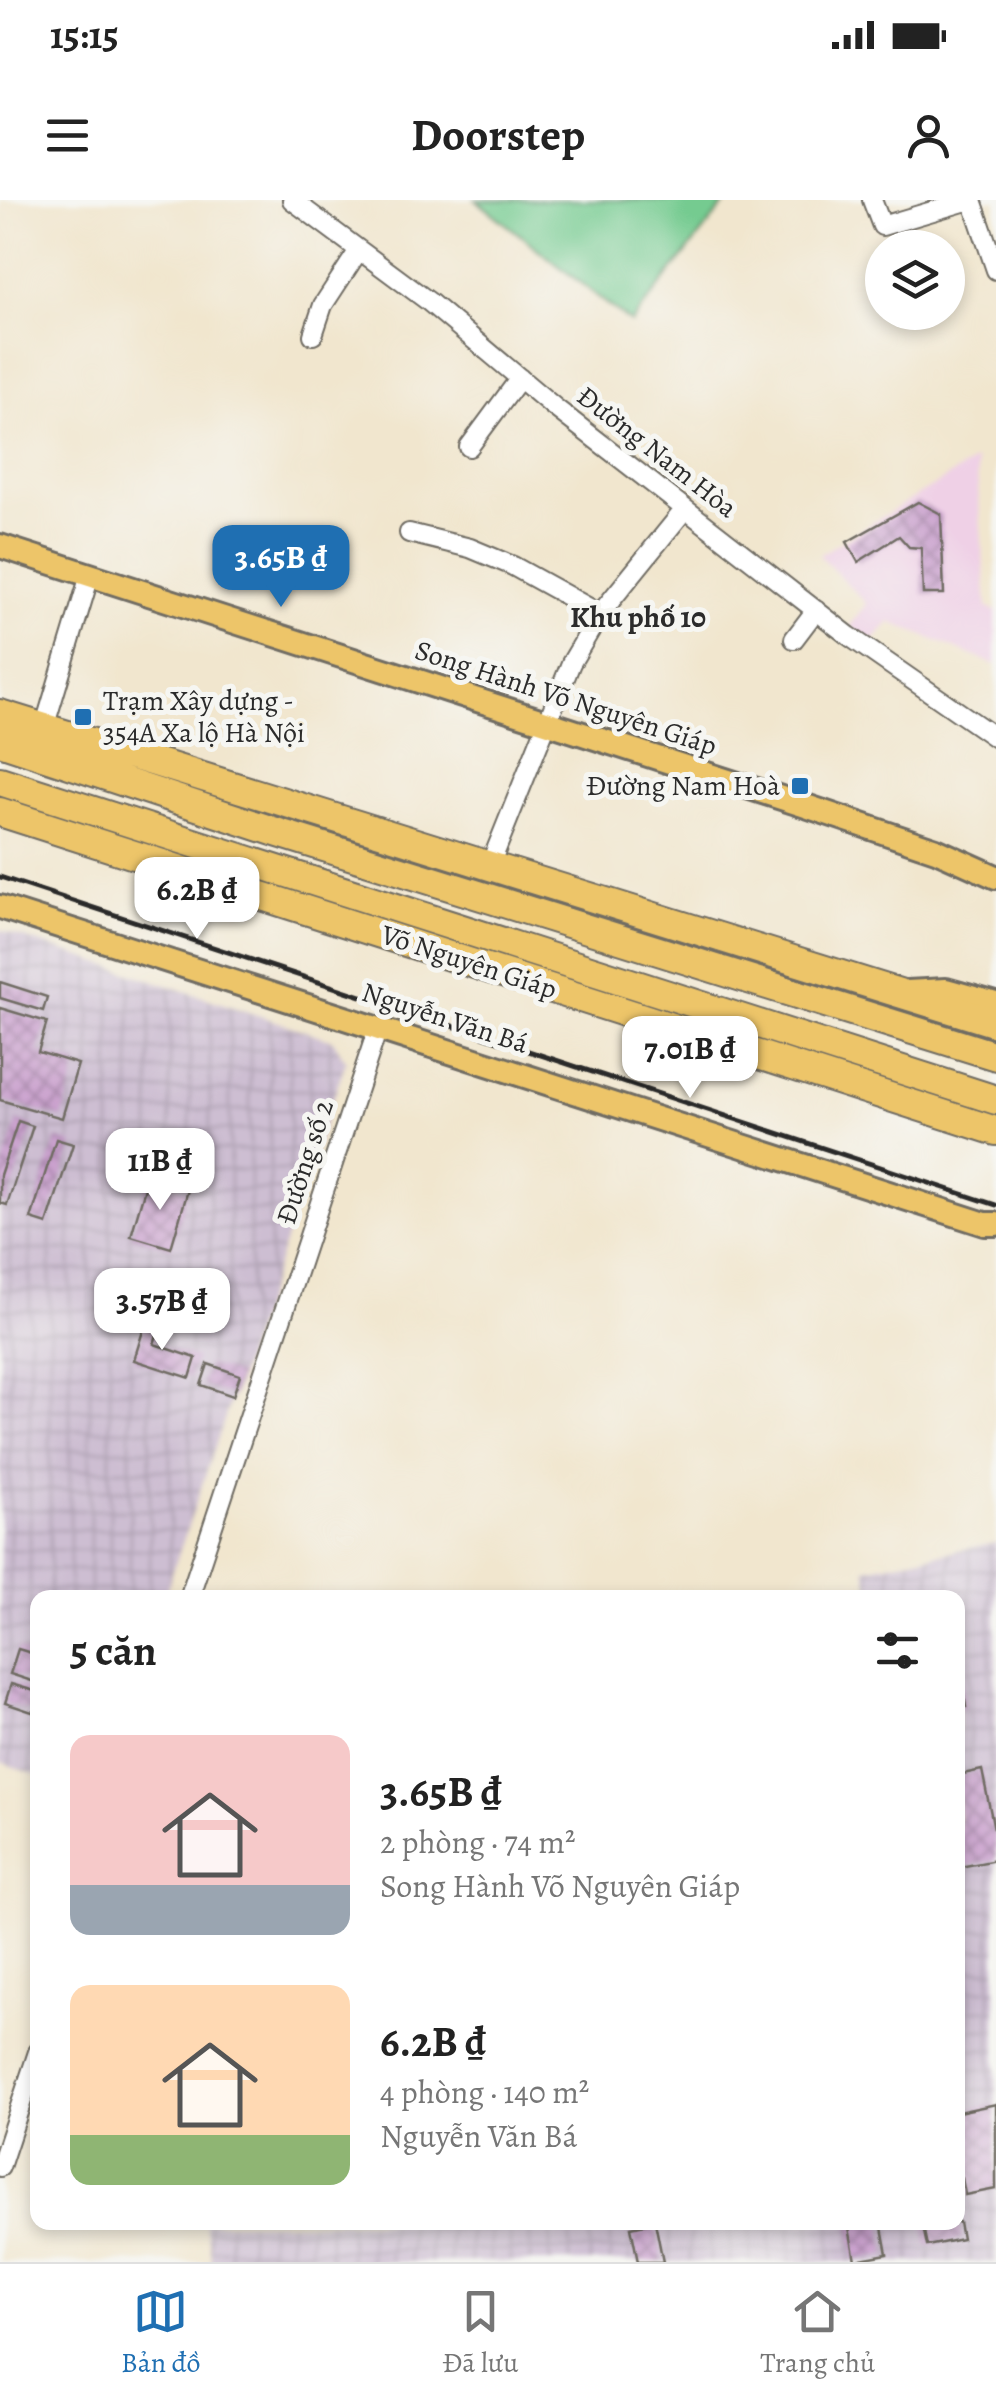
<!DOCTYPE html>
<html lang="vi">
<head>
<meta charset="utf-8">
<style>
	:root { --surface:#fff; --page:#f2f2f2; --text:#222; --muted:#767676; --line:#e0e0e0; --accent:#1f6fb2 }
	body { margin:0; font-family:Alegreya,serif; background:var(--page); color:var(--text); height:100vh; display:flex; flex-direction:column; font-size:38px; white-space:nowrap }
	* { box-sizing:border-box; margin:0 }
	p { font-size:32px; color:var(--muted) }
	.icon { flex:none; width:55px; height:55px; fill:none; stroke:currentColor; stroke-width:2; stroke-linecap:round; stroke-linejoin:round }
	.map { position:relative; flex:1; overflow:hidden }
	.drawer { position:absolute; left:30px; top:1390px; width:935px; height:640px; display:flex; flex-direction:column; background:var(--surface); border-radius:20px; box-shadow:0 5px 15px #0003 }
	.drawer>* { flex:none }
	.buttons { position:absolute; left:865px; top:30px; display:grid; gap:20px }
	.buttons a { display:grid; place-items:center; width:100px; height:100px; border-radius:50%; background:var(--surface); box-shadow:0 5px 15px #0003; font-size:50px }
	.price { position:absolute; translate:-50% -85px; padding:0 22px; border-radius:20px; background:#fff; color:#222; font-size:32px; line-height:65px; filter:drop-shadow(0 2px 5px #0008) }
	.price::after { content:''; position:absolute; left:50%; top:60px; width:30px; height:22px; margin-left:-15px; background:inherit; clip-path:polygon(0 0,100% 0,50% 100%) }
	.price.on { background:var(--accent); color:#fff }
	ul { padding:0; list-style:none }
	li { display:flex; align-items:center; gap:30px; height:250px; padding:0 40px }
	li span { display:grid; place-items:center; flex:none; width:280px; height:200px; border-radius:20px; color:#555 }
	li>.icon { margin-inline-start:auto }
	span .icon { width:120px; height:120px; fill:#fffc; stroke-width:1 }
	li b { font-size:42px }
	h2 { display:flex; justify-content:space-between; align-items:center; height:120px; padding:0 40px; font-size:42px }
	.status { display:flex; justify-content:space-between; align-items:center; height:70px; padding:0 50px; background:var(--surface); direction:ltr }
	.status svg { height:28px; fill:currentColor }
	header { display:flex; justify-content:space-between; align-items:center; height:130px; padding:0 40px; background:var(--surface); font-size:45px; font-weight:700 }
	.tab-bar { display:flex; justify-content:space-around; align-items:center; height:140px; border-top:2px solid var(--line); background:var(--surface); font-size:28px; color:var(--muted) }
	.tab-bar a { display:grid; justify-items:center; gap:5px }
	.tab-bar .on { color:var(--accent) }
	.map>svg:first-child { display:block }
	.built { fill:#efd0e6 }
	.industrial { fill:url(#industrial-grid) }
	.pitch { fill:#74cb90; stroke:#507b5e; stroke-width:2.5 }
	.building { fill:url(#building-cross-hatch) }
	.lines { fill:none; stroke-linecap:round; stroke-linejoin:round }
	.minor-casing { stroke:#706c64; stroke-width:22 }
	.major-casing { stroke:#706c64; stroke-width:28 }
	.highway-casing { stroke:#706c64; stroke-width:32 }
	.minor { stroke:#fff; stroke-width:18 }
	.major { stroke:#edc569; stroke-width:22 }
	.highway { stroke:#edc569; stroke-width:28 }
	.rail { stroke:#2b2b2b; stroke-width:5 }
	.poi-dot { fill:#1f6fb2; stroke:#f6f6f2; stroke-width:4 }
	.labels { text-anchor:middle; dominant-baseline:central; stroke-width:10; stroke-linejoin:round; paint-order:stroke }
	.street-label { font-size:28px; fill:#2b2b2b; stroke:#f6f6f2 }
	.poi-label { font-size:28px; fill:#2b2b2b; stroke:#f6f6f2; text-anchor:start }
	.neighbourhood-label { font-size:30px; font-weight:bold; fill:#2b2b2b; stroke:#f6f6f2 }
</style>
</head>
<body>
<div class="status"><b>15:15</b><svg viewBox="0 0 49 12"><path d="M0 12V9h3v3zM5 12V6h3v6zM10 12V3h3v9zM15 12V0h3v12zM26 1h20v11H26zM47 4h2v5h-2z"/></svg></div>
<header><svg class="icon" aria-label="menu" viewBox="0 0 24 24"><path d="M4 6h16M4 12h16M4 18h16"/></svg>Doorstep<svg class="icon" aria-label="person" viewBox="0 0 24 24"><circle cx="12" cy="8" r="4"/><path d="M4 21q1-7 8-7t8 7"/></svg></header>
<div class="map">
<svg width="996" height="2062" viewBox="0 0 996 2062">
	<defs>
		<pattern id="industrial-grid" width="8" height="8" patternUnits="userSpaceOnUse" patternTransform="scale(2.5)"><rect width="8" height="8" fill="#cdbed2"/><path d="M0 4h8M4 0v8" fill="none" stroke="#b0a3b4"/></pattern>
		<pattern id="building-cross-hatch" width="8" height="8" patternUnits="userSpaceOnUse" patternTransform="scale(2.5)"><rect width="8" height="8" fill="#caa1ce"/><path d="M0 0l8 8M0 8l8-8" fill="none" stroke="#a483a7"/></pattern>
	</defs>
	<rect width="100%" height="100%" fill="#f6f6f2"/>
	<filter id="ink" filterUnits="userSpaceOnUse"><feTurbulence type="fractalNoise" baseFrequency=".01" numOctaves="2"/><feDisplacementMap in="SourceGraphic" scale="20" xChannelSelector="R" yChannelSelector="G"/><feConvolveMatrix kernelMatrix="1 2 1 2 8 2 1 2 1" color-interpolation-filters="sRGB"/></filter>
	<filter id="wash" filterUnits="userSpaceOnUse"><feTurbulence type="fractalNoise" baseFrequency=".0048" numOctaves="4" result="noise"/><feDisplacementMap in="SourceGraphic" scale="40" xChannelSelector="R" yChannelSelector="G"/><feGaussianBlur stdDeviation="2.25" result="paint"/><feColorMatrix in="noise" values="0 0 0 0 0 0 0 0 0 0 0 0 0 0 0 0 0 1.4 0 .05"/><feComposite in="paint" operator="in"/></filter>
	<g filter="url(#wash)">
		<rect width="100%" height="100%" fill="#f1e6ce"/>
		<!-- built -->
		<path class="built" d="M 976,260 L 987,408 L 996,411 L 996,465 L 890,422 L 871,443 L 850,426 L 867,404 L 819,355 Z"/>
		<!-- industrial -->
		<path class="industrial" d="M 0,730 L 333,840 L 346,861 L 164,1397 L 38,1398 L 37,1575 L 0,1562 Z
			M 996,1343 L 996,2062 L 212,2062 L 205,2023 L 958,2022 L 958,1398 L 871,1397 L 865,1368 Z"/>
		<!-- pitch -->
		<path class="pitch" d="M 476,0 L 728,0 L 631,123 Z"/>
		<g id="blocks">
			<!-- building -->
			<path class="building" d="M 918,302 L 941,314 L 944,394 L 923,394 L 921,348 L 909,347 L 899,336 L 858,362 L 847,342 Z
				M 0,782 L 47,797 L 43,811 L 0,798 Z
				M 0,808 L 47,822 L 38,852 L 78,864 L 62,918 L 0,900 Z
				M 18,921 L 33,926 L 7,1005 L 0,1003 L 0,975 Z
				M 56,939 L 73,944 L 47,1024 L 31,1019 Z
				M 148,978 L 188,990 L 171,1048 L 131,1036 Z
				M 147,1118 L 161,1122 L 154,1144 L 196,1158 L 190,1178 L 134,1160 Z
				M 208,1164 L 240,1175 L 233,1196 L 201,1185 Z
				M 18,1449 L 38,1455 L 38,1483 L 10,1474 Z
				M 959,1467 L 966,1507 L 958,1508 L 958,1468 Z
				M 11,1484 L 38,1492 L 38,1514 L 5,1503 Z
				M 982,1570 L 996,1639 L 996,1660 L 960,1667 L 958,1575 Z
				M 996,1904 L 996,1989 L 965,1995 L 962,1978 L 958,1979 L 958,1912 Z
				M 655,2022 L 663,2062 L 638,2062 L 631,2027 Z
				M 848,2022 L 881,2022 L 887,2054 L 855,2060 Z
				M 922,2022 L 959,2022 L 962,2039 L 927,2046 Z"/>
		</g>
	</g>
	<g filter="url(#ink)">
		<use href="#blocks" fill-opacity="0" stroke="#706c64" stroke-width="2.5"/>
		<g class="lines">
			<defs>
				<path id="minor" d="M 292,0 L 428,101 L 554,207 L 849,436 L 996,538
					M 872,0 L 882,26 L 970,0
					M 972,0 L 996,70
					M 313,135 L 323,105 L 359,50
					M 469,247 L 520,178
					M 409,333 L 470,348 L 513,366 L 600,414
					M 794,439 L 816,410
					M 44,528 L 90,375
					M 490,665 L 571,463 L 600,414 L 685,309
					M 189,1398 L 378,828
					M 0,1967 L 38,1852"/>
				<path id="major" d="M 0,346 L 803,605 L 936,650 L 996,677
					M 0,707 L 985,1024 L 996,1024
					M 907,792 L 946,790 L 996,804"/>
				<path id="highway" d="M 0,514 L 996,823
					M 0,541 L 279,633 L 996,856
					M 0,581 L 996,900
					M 0,612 L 996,931"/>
			</defs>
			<!-- minor casing -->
			<use href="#minor" class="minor-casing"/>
			<!-- major casing -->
			<use href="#major" class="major-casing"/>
			<!-- highway casing -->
			<use href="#highway" class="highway-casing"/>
			<!-- minor -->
			<use href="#minor" class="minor"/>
			<!-- major -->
			<use href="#major" class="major"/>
			<!-- highway -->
			<use href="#highway" class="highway"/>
			<!-- rail -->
			<path class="rail" d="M 0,677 L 996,1005"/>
		</g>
	</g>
	<!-- markers -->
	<g class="poi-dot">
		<rect x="73" y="507" width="20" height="20" rx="5"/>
		<rect x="790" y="576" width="20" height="20" rx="5"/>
	</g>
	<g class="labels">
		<!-- street labels -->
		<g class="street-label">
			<text transform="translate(657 252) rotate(38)">Đường Nam Hòa</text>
			<text transform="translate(566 498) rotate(18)">Song Hành Võ Nguyên Giáp</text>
			<text transform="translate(469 762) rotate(18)">Võ Nguyên Giáp</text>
			<text transform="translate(445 818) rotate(18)">Nguyễn Văn Bá</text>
			<text transform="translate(305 962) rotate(-72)">Đường số 2</text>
		</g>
		<!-- poi labels -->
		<g class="poi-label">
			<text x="103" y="501">Trạm Xây dựng -<tspan x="103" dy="32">354A Xa lộ Hà Nội</tspan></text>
			<text x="780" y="586" text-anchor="end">Đường Nam Hoà</text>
		</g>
		<!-- neighbourhood labels -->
		<g class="neighbourhood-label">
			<text x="638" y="417">Khu phố 10</text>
		</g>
	</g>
</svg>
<div class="buttons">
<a><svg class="icon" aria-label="layers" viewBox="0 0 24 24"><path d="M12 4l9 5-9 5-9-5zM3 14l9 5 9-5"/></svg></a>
</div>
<b class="price on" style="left:281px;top:410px">3.65B ₫</b>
<b class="price" style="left:197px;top:742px">6.2B ₫</b>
<b class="price" style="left:690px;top:901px">7.01B ₫</b>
<b class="price" style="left:160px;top:1013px">11B ₫</b>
<b class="price" style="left:162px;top:1153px">3.57B ₫</b>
<section class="drawer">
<h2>5 căn<svg class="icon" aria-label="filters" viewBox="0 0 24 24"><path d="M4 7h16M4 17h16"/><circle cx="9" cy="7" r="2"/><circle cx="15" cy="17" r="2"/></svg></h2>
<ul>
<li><span style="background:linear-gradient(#f6c9c9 75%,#9aa5b1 0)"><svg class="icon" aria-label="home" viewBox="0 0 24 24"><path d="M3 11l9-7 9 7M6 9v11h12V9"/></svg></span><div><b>3.65B ₫</b><p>2 phòng · 74 m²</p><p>Song Hành Võ Nguyên Giáp</p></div></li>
<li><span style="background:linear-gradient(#ffd9b3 75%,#8fb573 0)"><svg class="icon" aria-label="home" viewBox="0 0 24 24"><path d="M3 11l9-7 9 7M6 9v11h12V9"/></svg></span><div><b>6.2B ₫</b><p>4 phòng · 140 m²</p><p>Nguyễn Văn Bá</p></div></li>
</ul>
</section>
</div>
<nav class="tab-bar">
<a class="on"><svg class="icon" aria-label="map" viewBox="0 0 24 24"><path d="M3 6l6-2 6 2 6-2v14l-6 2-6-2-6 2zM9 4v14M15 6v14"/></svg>Bản đồ</a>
<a><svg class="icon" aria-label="saved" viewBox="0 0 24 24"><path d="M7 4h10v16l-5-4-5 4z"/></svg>Đã lưu</a>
<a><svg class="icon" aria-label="home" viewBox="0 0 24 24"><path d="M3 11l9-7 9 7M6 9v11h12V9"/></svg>Trang chủ</a>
</nav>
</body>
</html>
